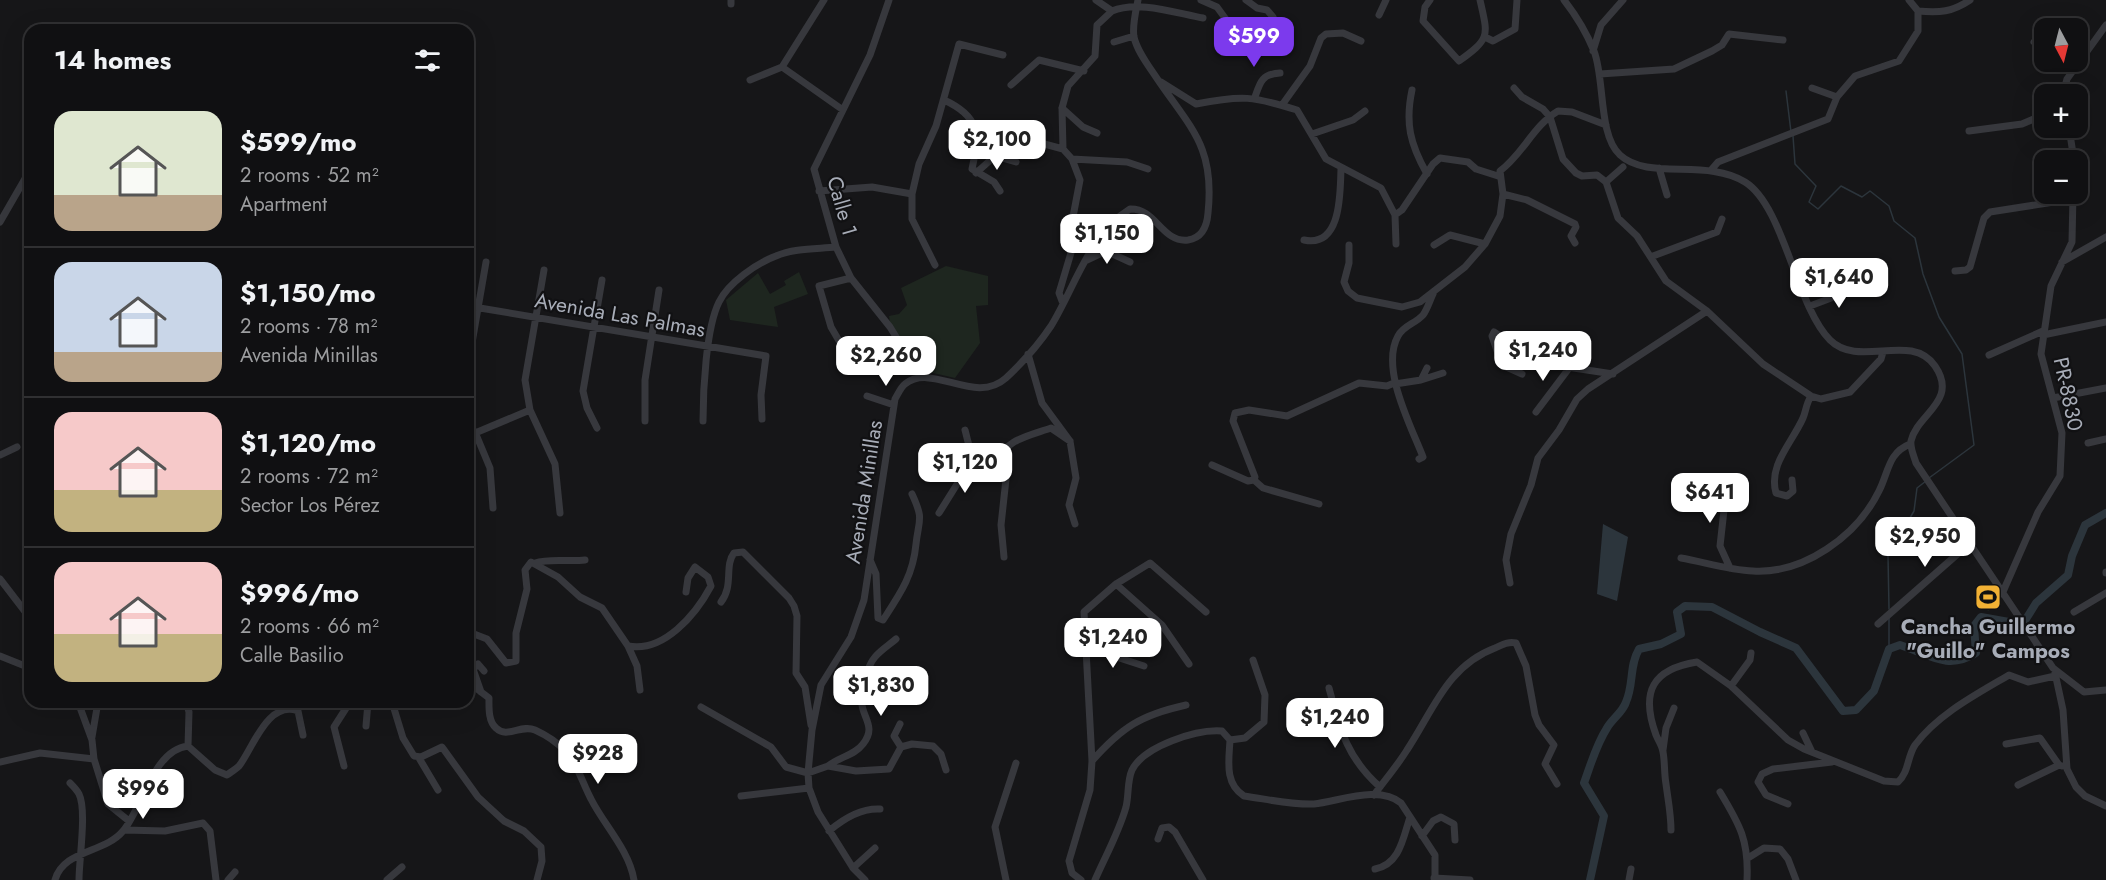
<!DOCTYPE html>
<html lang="en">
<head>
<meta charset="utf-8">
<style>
	:root { --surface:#101012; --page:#1e1e20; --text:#f1f3f6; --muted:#9c9d9f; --line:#303032; --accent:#7c3aed }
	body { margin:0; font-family:Jost,sans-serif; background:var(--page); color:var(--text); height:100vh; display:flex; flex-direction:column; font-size:22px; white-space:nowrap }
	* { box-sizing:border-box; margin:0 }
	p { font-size:20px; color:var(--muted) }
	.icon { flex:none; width:33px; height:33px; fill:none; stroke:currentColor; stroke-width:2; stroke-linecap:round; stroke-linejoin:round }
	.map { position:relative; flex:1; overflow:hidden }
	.details { position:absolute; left:24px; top:24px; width:450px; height:684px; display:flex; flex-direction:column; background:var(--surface); border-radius:18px; box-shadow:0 6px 24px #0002,0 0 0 2px var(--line) }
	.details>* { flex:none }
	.needle { width:39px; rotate:173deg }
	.controls { position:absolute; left:2034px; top:18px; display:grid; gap:12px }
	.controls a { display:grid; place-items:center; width:54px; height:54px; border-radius:12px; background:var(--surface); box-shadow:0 6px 24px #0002,0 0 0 2px var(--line); font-size:30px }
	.price { position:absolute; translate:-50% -51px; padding:0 14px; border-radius:12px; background:#fff; color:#222; font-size:20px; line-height:39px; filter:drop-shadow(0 2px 3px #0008) }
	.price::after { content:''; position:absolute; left:50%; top:36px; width:18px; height:14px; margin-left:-9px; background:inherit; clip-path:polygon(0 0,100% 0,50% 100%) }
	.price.active { background:var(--accent); color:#fff }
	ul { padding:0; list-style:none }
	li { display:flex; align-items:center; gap:18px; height:150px; padding:0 30px }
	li+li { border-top:2px solid var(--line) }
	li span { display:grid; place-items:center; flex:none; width:168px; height:120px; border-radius:18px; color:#555 }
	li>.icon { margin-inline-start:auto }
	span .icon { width:72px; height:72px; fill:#fffc; stroke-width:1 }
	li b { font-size:26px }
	h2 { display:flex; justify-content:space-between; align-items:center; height:72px; padding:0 30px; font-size:26px }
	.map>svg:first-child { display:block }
	.green { fill:#1e261f }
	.water { fill:#2c353c }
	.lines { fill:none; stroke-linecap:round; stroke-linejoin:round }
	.stream { stroke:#2c353c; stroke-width:1.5 }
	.river { stroke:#2c353c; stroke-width:8 }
	.minor { stroke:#37383d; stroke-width:7 }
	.labels { text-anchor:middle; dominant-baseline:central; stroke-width:4.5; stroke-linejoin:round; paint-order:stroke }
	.street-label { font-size:21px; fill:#a8adb8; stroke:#111113 }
	.poi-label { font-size:21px; font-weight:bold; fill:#a8adb8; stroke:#111113 }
</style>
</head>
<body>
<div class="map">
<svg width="2106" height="880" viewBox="0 0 2106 880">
	<rect width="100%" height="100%" fill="#161618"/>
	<!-- green -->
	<path class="green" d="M 946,266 L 988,276 L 988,305 L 976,306 L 980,343 L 955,378 L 920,370 L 890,323 L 889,316 L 899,314 L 907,305 L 901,288 Z
		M 799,272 L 808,294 L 774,307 L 778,327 L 730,320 L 726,300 L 758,273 L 770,294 L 786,285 L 784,281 Z
		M 1989,584 L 2001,603 L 1988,611 L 1976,592 Z"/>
	<!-- water -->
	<path class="water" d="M 1603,524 L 1628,537 L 1617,601 L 1597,594 Z"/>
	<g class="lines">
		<!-- stream -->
		<path class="stream" d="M 1786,91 L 1791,132
			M 1793,136 L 1795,164 L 1816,186 L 1809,202 L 1818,209 L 1841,186 L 1862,197 L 1870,191 L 1889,206 L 1894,221 L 1915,238 L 1923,274 L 1939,317 L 1962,354 L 1974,445 L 1929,478
			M 1889,609 L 1888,556 L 1914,511 L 1917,488 L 1926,481
			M 1889,649 L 1889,617"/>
		<!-- river -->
		<path class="river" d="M 2026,619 L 2036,603 L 2068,575 L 2072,556 L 2085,525 L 2106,513
			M 1590,880 L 1604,816 L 1584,783 C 1591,764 1596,745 1607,728 C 1612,719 1623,712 1626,702 C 1634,684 1629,666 1639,649 L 1661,644 L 1681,634 L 1677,612 L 1685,606 L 1712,607 L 1760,632 L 1796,648 L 1843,711 L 1856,710 L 1874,691 L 1889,649 L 1900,645 C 1928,654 1948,671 1976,653 L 1974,626 L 1981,617 L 2009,622"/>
		<!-- minor -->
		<path class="minor" d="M 889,0 L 870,55 L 814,169 L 836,247 L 851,278 L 890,327 L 920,376
			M 1096,0 L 1112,11 C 1138,0 1175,13 1203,18
			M 1201,0 L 1217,7 L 1244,44
			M 1246,0 L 1257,8 L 1267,10 L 1273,17
			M 1430,0 L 1425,7 L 1423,21 L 1459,61 C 1491,38 1488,36 1480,0
			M 1564,0 C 1575,14 1587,34 1594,51 C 1605,79 1598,135 1620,155 C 1648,181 1707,158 1745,182 C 1784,206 1796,306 1830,340 C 1859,369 1911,331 1935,366 C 1959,401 1917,414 1911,441 C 1910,448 1914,456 1916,463 L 2053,668 L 2084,692 L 2106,690
			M 731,4 L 731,0
			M 1918,11 C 1940,13 1952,12 1970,0
			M 1379,15 L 1386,0
			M 1485,37 L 1493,41 L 1515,29 L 1517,0
			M 1114,42 L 1134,36
			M 2034,42 L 2044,49
			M 1593,51 L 1601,25 L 1623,0
			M 2062,62 L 2074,70
			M 782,67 L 843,110
			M 1600,74 L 1674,69 L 1712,51 L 1722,45 L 1729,34 L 1783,40
			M 750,80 L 782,67 L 824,0
			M 1161,82 L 1196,104 C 1242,95 1253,96 1297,110 L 1326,159 L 1381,188 L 1395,215 L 1396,244
			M 1011,85 L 1039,60 L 1084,71
			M 1514,88 L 1522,97 L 1543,109 L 1550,117 L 1563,159 L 1576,173 L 1582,176 L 1597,175 L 1606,182 L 1618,218 L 1637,236 L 1666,281 L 1707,311 L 1763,364 L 1811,396 L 1821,399 L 1850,392 L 1881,359 L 1883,352
			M 1812,88 L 1837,97
			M 1412,90 C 1405,123 1410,144 1427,174
			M 2063,94 L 2067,79 L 2106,25
			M 1255,97 C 1260,82 1262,74 1280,73
			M 944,100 C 979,116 980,133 972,169 L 994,182 L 1000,191
			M 1282,105 L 1310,66 L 1321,38 L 1326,34 L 1343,33 L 1361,41
			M 1062,108 L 1083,127 L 1097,133
			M 2069,128 L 2074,160
			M 1969,131 L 2022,124 L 2036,118 L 2044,107
			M 1312,134 L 1353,120 L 1365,111
			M 1015,136 L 1063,149 L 1072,159 L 1127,162 L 1148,169
			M 1063,149 L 1062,108 L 1068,86 L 1095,56 L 1097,25 L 1112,11
			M 1659,168 L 1667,195
			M 1712,169 L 1718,162 L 1828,119 L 1837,97 L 1855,76 L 1899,61 L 1918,31 L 1918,11 L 1909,0
			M 976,173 L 995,156 L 1016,162
			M 1606,182 L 1623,167
			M 819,191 L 872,187 L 912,194
			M 1503,194 L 1527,200 L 1575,224 L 1576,227 L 1571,236 L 1575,243
			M 1395,215 L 1402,210 L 1433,164 L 1440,158 L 1468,162 L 1476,169 L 1498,176
			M 0,222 L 30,170
			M 1304,240 C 1342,248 1340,192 1341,169
			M 1349,245 L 1349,263 L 1344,282 L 1348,291 L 1357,298 L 1402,307 L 1420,302 L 1465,267 L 1485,244 L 1500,216 L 1503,194 L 1500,171 C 1523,154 1533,126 1558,111 L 1572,112 L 1606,125
			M 1434,245 L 1450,235 L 1485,244
			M 1653,256 L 1717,232 L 1722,219
			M 1087,260 L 1106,251 L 1130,262
			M 2062,262 L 2106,237
			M 935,265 L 912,219 L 912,194 L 919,164 L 936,126 L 959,44 L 1003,55
			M 544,270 L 525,380 L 530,410 L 555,464 L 560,513
			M 1955,271 L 1966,270 L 1970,267 L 1984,218 L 1990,212 L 2073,199
			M 851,278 L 819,286 L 831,327 L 856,370
			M 1062,301 L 1059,293 L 1073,246 L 1072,222 L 1080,180 L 1072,159
			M 468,306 L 766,356 L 761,395 L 762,419
			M 1810,306 L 1860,287
			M 2043,335 L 2106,322
			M 1028,354 L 1042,403 L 1070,441 L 1076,478 L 1069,505 L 1075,524
			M 1989,355 L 2043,331
			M 468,366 L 486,262
			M 1522,374 L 1502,365 L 1492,336 L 1494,332 L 1541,363 L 1613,374
			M 1421,380 L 1443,373
			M 1395,384 L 1421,380 L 1427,368
			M 867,396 L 894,405
			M 2053,398 L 2106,388
			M 1536,412 L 1570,367
			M 645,421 L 645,380 L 659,290
			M 703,421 C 703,391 706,328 719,302 C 728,283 757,263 776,256 C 794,248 817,249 836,247
			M 597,428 L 587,408 L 583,391 L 602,280
			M 965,430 C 969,444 971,465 987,469 L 994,466
			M 475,432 L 490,468 L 493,508
			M 468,436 L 530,410
			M 2088,443 L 2106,439
			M 0,455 L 17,447
			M 1419,459 L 1423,457 C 1411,426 1380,368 1398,336 C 1404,325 1415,324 1423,315 C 1427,310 1430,300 1433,294
			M 1212,465 L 1248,481 L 1254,480 L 1255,477 L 1233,421 L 1235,413 L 1249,410 L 1287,416 L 1359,383 L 1387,386 L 1394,383
			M 1254,480 L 1263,488 L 1319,504
			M 1792,480 L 1793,491 L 1787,496 L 1776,493 C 1768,465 1792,443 1803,418 C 1806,411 1806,404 1811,396
			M 939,513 L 959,481 L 976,461
			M 468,544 L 471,544
			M 1004,557 L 1001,525 L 1006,479 L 994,466 C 1003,440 1028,436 1051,428 L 1070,441
			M 1681,558 C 1704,562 1729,570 1753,571 C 1804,574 1857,536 1879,491 C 1889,471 1888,453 1910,444
			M 870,560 L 876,574 L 878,618 L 883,620 C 900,594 913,576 916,544 C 919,518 924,520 912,494
			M 535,563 C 550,558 568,562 585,560
			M 1730,568 L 1720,546 L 1726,492 L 1731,478
			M 2106,572 L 2106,573
			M 0,579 L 30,618
			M 1510,583 L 1506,560 L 1511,534 L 1531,485 L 1538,458 L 1559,430 L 1577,399 L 1588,389 L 1707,311
			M 1116,584 L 1162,625 L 1189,664
			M 2002,594 L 2038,512 L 2060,476 L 2062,433 L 2041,354 L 2051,286 L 2072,242 L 2073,194
			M 721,602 C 734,585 724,566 734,553 L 743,552 L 789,598 L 794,606 L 797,616 L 796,673 L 805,687 L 811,725
			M 2074,612 L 2106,593
			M 1878,624 L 1969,544
			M 468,638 L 474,634 L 487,639 L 506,663 L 516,661 L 516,633 L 527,589 L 525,570 L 531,562 L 558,577 L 580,597 L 602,608 L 628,646 C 664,653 696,614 711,586 L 708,577 L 695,567 L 688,578 L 686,592
			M 628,646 L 637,666 L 640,690
			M 1085,652 L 1101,652 L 1144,666
			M 0,656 L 30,668
			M 2055,673 L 2063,710 L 2067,769 L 2076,787 L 2085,796 L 2106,806
			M 468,682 L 489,698 C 489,707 488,721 496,728 C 507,739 521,724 535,730 C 546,735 556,741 565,751 C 578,765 582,782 591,799 C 604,825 629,850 634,880
			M 1731,686 L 1750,660 L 1751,653
			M 1329,688 C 1340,729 1347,758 1380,787
			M 481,692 L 473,669 L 478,664 L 484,671
			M 78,702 L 92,740 L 94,759 L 108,804 L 129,821
			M 186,702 L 189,712 L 188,746
			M 392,702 L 403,738 L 414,756 L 421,757 L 442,747 L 478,797 L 504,821 L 524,831 L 541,847 L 542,861 L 537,880
			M 701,707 L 771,747 L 786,767 L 808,773 L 828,766 L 856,771 L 889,769 L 901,747 L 912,744 L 933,746 L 941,754 L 946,770
			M 900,724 L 894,736 L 901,747
			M 366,726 L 368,702
			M 1803,733 L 1812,752
			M 92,737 L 98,702
			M 1230,740 L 1245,738 L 1264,722 L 1265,695 L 1253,660
			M 2006,744 L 2040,738 L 2059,765
			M 188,746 L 215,770 L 227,775 C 231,772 236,769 239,766 C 252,750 268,699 298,711 L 303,735
			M 1663,750 L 1666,728 L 1674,708
			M 419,758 L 438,790
			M 1092,761 C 1122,727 1141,715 1186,705
			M 0,762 L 40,753 L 94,759
			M 344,766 L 334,727 L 350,702
			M 828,766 C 839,757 855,755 863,744 C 876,728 864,719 862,705 C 860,693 867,666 875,657 C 881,650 889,645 896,639
			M 70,783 C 73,786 77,790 79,794 C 87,810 79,860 79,880
			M 2018,785 L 2059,765 L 2062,766
			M 1720,792 C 1740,825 1749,841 1747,880
			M 1374,795 C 1385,780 1397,766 1407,750 C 1433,711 1447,666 1495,648 C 1502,645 1508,641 1516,643 L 1526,666 L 1535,715 L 1539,725 L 1554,745 L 1545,764 L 1557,784
			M 741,796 L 809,788
			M 1788,804 L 1766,795 L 1758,782 L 1762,774 L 1773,769 L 1832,762
			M 124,830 L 165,831 L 203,823 L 210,831 L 216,880
			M 1671,830 C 1671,814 1668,800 1666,784 C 1664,773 1665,762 1663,752 C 1662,745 1658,740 1656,735 C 1640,691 1653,669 1697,662 L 1731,686 L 1788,740 L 1804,749 L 1884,781 L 1898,782 C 1909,772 1907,757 1915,745 C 1938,714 1977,694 2009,675 L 2028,682 L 2055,676
			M 829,831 C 843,819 861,808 880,809
			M 1422,836 L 1433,821 L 1441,817 L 1454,824 L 1455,840
			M 1158,839 L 1162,828 L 1169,827 L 1175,832 L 1203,880
			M 1748,858 L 1764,848 L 1780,849 L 1788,859 L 1796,880
			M 853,868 L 875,848
			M 1375,869 C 1400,864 1403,838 1410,817
			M 1434,878 L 1470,880
			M 55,880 C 63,850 105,853 123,831 C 143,807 153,750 188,746
			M 228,880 L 235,872
			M 387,880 L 402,867
			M 865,880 L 853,868 L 818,812 L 809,788 L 808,773 L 812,730 L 821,685 L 851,637 L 864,600 L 895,399 C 898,394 901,387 905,384 C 932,362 975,406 1006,378 C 1022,363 1039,344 1051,326 C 1075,287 1089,234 1130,209 C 1156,208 1162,243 1188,240 C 1202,238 1207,226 1208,213 C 1215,146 1191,129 1156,77 C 1148,65 1137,51 1134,37 C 1132,26 1136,10 1138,0
			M 1006,880 L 995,827 L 1016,763
			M 1081,880 L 1072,873 L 1069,861 L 1090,790 L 1092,761 L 1084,612 L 1116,584 L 1150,563 L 1206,612
			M 1095,880 C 1105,857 1119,832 1126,807 C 1129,795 1127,781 1132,770 C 1144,746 1197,729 1222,731 L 1230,740 C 1229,760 1224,783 1244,796 C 1266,799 1291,805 1314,804 C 1340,801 1379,785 1401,803 L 1435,855 L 1435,880
			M 1629,880 L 1631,869"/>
	</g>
	<!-- icons -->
	<defs>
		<symbol id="stadium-square" viewBox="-11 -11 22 22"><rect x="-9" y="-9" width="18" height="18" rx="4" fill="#f2b134" stroke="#111113"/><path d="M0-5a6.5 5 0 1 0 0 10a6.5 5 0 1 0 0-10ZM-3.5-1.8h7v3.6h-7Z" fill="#111"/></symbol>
	</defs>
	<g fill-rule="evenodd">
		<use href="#stadium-square" x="1973" y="582" width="30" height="30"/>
	</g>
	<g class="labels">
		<!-- street labels -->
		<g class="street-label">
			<text transform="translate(842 206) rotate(74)">Calle 1</text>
			<text transform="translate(620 315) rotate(10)">Avenida Las Palmas</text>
			<text transform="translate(2068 394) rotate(78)">PR-8830</text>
			<text transform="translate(864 492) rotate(-81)">Avenida Minillas</text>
		</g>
		<!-- poi labels -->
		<g class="poi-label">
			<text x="1988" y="627">Cancha Guillermo<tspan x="1988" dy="24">"Guillo" Campos</tspan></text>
		</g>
	</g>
</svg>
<div class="controls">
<a><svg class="needle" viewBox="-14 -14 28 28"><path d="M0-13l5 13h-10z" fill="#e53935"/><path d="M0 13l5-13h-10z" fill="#9c9d9f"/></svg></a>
<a>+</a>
<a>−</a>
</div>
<b class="price active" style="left:1254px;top:68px">$599</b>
<b class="price" style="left:997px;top:171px">$2,100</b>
<b class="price" style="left:1107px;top:265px">$1,150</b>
<b class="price" style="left:1839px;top:309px">$1,640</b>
<b class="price" style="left:1543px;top:382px">$1,240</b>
<b class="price" style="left:886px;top:387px">$2,260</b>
<b class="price" style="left:965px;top:494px">$1,120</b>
<b class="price" style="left:1710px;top:524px">$641</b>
<b class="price" style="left:1925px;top:568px">$2,950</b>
<b class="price" style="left:1113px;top:669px">$1,240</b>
<b class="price" style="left:881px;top:717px">$1,830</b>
<b class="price" style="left:1335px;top:749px">$1,240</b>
<b class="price" style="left:598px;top:785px">$928</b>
<b class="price" style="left:143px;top:820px">$996</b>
<section class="details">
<h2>14 homes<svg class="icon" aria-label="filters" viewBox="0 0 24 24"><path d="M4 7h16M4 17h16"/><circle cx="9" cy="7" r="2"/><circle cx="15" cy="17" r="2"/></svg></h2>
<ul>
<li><span style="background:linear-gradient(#dfe7d0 70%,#b9a48a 0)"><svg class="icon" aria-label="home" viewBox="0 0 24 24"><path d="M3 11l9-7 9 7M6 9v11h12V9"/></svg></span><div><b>$599/mo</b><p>2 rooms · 52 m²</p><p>Apartment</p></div></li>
<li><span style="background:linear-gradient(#c9d6e8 75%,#b9a48a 0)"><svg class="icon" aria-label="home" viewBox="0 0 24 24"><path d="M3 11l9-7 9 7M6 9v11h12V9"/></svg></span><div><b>$1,150/mo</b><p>2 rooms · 78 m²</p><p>Avenida Minillas</p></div></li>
<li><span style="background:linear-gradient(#f6c9c9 65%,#c2b280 0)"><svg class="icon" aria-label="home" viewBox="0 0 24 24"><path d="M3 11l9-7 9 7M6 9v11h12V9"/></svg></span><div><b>$1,120/mo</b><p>2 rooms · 72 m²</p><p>Sector Los Pérez</p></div></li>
<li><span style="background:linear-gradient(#f6c9c9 60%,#c2b280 0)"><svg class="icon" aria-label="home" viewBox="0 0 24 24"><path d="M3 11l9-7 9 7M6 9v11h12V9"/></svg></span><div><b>$996/mo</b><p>2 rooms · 66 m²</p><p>Calle Basilio</p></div></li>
</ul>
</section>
</div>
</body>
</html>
